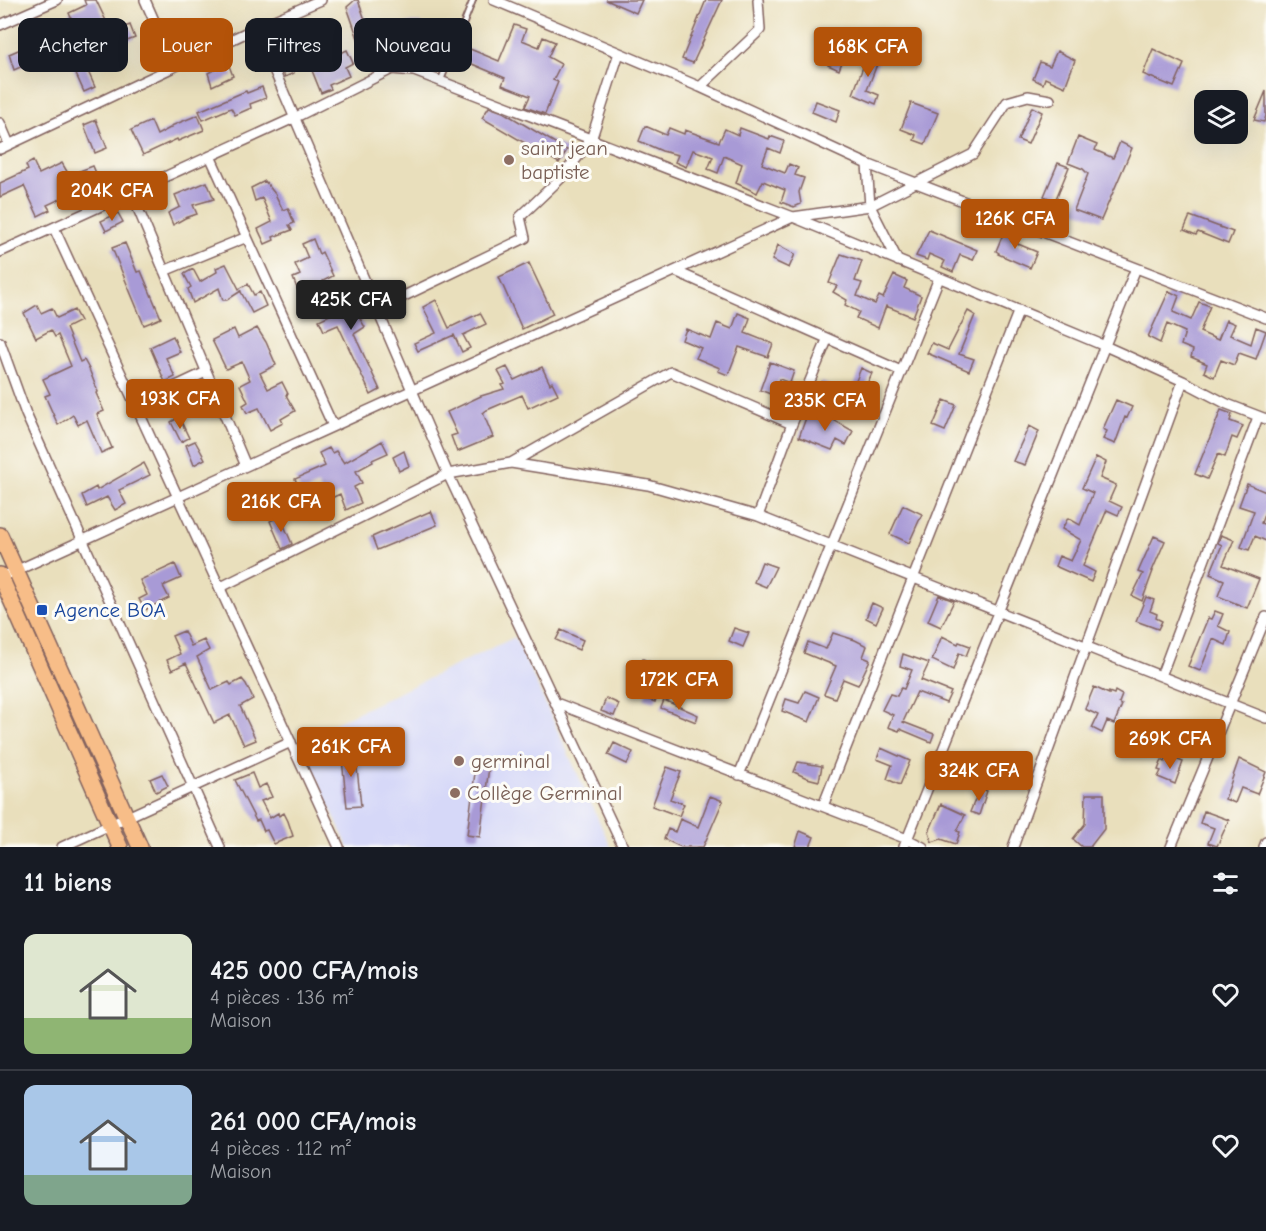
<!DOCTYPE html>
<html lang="fr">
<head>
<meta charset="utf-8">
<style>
	:root { --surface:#171b24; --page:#20242c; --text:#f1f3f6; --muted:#9ea1a6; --line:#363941; --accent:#b45309 }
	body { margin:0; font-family:"Comic Neue",sans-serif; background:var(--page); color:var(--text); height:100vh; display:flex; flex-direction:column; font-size:22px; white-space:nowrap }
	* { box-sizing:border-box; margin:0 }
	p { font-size:20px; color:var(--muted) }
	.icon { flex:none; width:33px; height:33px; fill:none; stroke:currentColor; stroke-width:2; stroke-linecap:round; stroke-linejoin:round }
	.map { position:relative; height:847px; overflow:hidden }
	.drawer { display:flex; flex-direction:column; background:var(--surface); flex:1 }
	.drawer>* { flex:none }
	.top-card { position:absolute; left:18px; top:18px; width:600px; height:54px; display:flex; gap:12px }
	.tools { position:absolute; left:1194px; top:90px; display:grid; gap:12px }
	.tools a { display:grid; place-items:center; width:54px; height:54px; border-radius:12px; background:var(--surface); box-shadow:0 6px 24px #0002; font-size:30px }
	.price { position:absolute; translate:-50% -51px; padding:0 14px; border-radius:6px; background:var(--accent); color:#fff; font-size:20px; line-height:39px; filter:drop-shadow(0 2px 3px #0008) }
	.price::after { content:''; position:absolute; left:50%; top:36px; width:18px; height:14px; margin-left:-9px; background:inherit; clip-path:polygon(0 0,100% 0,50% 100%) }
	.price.on { background:#222; color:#fff }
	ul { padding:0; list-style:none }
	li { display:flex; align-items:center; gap:18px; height:150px; padding:0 24px }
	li+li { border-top:2px solid var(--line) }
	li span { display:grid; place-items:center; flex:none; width:168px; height:120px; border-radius:12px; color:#555 }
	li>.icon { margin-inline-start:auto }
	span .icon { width:72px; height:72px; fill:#fffc; stroke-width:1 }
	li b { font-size:26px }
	h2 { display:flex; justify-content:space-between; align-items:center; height:72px; padding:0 24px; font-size:26px }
	.chip { padding:0 21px; border-radius:12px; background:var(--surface); box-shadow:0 6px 24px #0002; font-size:21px; line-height:54px }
	.chip.on { background:var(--accent); color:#fff }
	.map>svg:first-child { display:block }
	.built { fill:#d6d8f8 }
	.building { fill:#a89ad6 }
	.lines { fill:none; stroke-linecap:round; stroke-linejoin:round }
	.service-casing { stroke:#82625e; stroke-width:8 }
	.minor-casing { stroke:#82625e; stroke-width:12 }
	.primary-casing { stroke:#82625e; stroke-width:18 }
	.service { stroke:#fff; stroke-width:4.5 }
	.minor { stroke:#fff; stroke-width:9 }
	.primary { stroke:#f7bd88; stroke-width:15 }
	.education-dot { fill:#8d6e63; stroke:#fdfcf7; stroke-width:2 }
	.transit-dot { fill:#1a4fb4; stroke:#fdfcf7; stroke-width:2 }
	.labels { text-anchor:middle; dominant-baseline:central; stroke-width:6; stroke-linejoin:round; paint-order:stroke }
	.education-label { font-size:21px; fill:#785e54; stroke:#fdfcf7; text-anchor:start }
	.transit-label { font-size:21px; fill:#164399; stroke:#fdfcf7; text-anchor:start }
</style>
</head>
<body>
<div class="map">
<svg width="1266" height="847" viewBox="0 0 1266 847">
	<rect width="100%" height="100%" fill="#fdfcf7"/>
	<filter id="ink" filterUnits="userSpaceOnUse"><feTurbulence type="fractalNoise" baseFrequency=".0167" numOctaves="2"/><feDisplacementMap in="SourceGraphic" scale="12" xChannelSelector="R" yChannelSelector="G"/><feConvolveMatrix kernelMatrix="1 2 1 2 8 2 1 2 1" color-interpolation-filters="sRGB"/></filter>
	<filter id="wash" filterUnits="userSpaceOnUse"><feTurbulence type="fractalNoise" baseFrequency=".008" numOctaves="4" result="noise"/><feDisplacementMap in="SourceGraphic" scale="24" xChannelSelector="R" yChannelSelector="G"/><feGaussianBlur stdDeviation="1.35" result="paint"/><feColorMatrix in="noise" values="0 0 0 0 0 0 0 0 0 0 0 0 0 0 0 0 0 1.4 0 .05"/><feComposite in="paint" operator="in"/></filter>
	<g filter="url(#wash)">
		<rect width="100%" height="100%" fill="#e9dfbc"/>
		<!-- built -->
		<path class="built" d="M 515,637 L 611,847 L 409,847 L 407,845 L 403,847 L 348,847 L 300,740 Z"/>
		<g id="blocks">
			<!-- building -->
			<path class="building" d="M 84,0 L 96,0 L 109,27 L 80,38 L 69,13 L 86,5 Z
				M 355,0 L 358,0 L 369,31 L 365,33 L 371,47 L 362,50 L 347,7 Z
				M 606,0 L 642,0 L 636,13 Z
				M 706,0 L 722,0 L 693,63 L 682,59 Z
				M 406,23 L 419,23 L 442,32 L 432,58 L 422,55 L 425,47 L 407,46 Z
				M 130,25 L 135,38 L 119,44 L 114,31 Z
				M 514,25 L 526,29 L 522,40 L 539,47 L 543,37 L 555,42 L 548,57 L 561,64 L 553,80 L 558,82 L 545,114 L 525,107 L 530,96 L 502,85 L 505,78 L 465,61 L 470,49 L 499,61 Z
				M 840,37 L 850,41 L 839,70 L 828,65 Z
				M 313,40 L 322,62 L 347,50 L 353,63 L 345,67 L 349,76 L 329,85 L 331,89 L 321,93 L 307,58 L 291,65 L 294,73 L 285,77 L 278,62 L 300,52 L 298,47 Z
				M 37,42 L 43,57 L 14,70 L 9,54 Z
				M 870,48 L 881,54 L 867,90 L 879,95 L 876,104 L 853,94 Z
				M 1153,49 L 1184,64 L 1174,87 L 1143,74 Z
				M 79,51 L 95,87 L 84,92 L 67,54 Z
				M 1057,51 L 1075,60 L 1065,87 L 1045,78 L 1043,84 L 1033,79 L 1040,62 L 1050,66 Z
				M 228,63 L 233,76 L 212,86 L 208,73 Z
				M 262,87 L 266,98 L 250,104 L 251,108 L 235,115 L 231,108 L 203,120 L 199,111 L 246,91 L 247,93 Z
				M 1266,91 L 1266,116 L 1264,122 L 1254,120 Z
				M 816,101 L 840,110 L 836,122 L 812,112 Z
				M 911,103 L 938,113 L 925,144 L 914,140 L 916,135 L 901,129 Z
				M 489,107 L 503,112 L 567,150 L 559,163 L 482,118 Z
				M 1032,107 L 1042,112 L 1028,144 L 1018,140 Z
				M 198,115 L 204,130 L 178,141 L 177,139 L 143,155 L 131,130 L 151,121 L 157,135 L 172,127 L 171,126 Z
				M 96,120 L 107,148 L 95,153 L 84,125 Z
				M 645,126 L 666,135 L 669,128 L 684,134 L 685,130 L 719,142 L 725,129 L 738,135 L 740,128 L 769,139 L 770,136 L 784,141 L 780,153 L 768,148 L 762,164 L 785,173 L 789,164 L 798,168 L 795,175 L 804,178 L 799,192 L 801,204 L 794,207 L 781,202 L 785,190 L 763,181 L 757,193 L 736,183 L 742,164 L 724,156 L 718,173 L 708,169 L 713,157 L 693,150 L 686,167 L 675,162 L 678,155 L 662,151 L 639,141 Z
				M 1078,137 L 1097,145 L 1095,150 L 1113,158 L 1120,142 L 1132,148 L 1101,220 L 1074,210 L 1088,174 L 1083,169 L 1068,163 Z
				M 33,161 L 39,174 L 62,163 L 69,175 L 93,166 L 103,190 L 91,196 L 92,198 L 81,205 L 75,192 L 47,205 L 50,210 L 38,216 L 24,186 L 0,197 L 0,183 L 28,170 L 26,165 Z
				M 1058,163 L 1069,167 L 1055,201 L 1044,196 Z
				M 265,181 L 275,194 L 283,210 L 288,208 L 294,223 L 289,225 L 292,230 L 273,237 L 274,240 L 265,244 L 258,229 L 272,222 L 262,198 L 255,201 L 251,188 Z
				M 207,182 L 214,199 L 193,205 L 197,214 L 185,218 L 173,225 L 168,213 L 180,207 L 175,195 Z
				M 118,213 L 123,222 L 106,231 L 101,221 Z
				M 1190,216 L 1233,232 L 1228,244 L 1198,232 L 1196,235 L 1184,230 Z
				M 1006,227 L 1015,231 L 1011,241 L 1037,252 L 1030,268 L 998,254 L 999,253 L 996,251 Z
				M 929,230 L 977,250 L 973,260 L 960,255 L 953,272 L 942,267 L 945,261 L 929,254 L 927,260 L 916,256 Z
				M 313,239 L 319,254 L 322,252 L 333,276 L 323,281 L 326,286 L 319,289 L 323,298 L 312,303 L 304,288 L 298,291 L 293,278 L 300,275 L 295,264 L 308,258 L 302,244 Z
				M 125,243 L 137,272 L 141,271 L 161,318 L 144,325 L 112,248 Z
				M 778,245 L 795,254 L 789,268 L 772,260 Z
				M 841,254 L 862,261 L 855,281 L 862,283 L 857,296 L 875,304 L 879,296 L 883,298 L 894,275 L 907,281 L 904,288 L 921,296 L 913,317 L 886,306 L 878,328 L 856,318 L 859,312 L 845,305 L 847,300 L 833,292 L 837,286 L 829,283 Z
				M 529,263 L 553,314 L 522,329 L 499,277 Z
				M 226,264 L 239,289 L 248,284 L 254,295 L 260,292 L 266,306 L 252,313 L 240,290 L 241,291 L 227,300 L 223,300 L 219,288 L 193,303 L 188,289 L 191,287 L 184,274 L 193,269 L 200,282 L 217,272 L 216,268 Z
				M 351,286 L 367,316 L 360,319 L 365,327 L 354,334 L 380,390 L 371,395 L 338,325 L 324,331 L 319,320 L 332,314 L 328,306 L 342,298 L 339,291 Z
				M 1169,291 L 1179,296 L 1173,312 L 1191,320 L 1199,302 L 1210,306 L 1200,332 L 1218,340 L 1226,320 L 1235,324 L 1230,335 L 1251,344 L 1256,327 L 1266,331 L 1256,359 L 1239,353 L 1234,365 L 1221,360 L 1214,377 L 1204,372 L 1207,364 L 1191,357 L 1193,350 L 1181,345 L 1185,332 L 1167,324 L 1160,343 L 1148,337 Z
				M 436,300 L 449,328 L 480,313 L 486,324 L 463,335 L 470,348 L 462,352 L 454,335 L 418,351 L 414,343 L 436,333 L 423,307 Z
				M 37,305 L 41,313 L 52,308 L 57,318 L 74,310 L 80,321 L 66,328 L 80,362 L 84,360 L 89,369 L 98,392 L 96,393 L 104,411 L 97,414 L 112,448 L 101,453 L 87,420 L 78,425 L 73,415 L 58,425 L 45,396 L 50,394 L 43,379 L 71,366 L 58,335 L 55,337 L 51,330 L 36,338 L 24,313 Z
				M 968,311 L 975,315 L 959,354 L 974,359 L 969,371 L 927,353 L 932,343 L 948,350 Z
				M 738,313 L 750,318 L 745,333 L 773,344 L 768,357 L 739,347 L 728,375 L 718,371 L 720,368 L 696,358 L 701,348 L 682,340 L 686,329 L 711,339 L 717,323 L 732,329 Z
				M 257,328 L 266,342 L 276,365 L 260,373 L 268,389 L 282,382 L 288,394 L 286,395 L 295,411 L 281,419 L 283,423 L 270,430 L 259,408 L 247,413 L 243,405 L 248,402 L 240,385 L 250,380 L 242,362 L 226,369 L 212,340 L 234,329 L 238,338 Z
				M 173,336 L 180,352 L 166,358 L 175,377 L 165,382 L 150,347 Z
				M 770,362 L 794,371 L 790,383 L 779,379 L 773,395 L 760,390 Z
				M 507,367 L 514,380 L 542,367 L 550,384 L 552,382 L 558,394 L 528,408 L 522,395 L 487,410 L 483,413 L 493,437 L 457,452 L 451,436 L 457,434 L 447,412 L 481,396 L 504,389 L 502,385 L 505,384 L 498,371 Z
				M 861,368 L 872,373 L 862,395 L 852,391 Z
				M 822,382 L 834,388 L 829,401 L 817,396 Z
				M 944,400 L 956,405 L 945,431 L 933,426 Z
				M 1116,400 L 1132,407 L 1127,418 L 1125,417 L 1115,444 L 1103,439 L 1107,431 L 1103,429 Z
				M 1221,410 L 1232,414 L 1230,421 L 1243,426 L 1237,439 L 1232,437 L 1225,457 L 1218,454 L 1207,479 L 1195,474 Z
				M 807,415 L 824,421 L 825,418 L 832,419 L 853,431 L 846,445 L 837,440 L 832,450 L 799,437 Z
				M 179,417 L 189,438 L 181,442 L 171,422 Z
				M 1029,426 L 1039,431 L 1025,465 L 1013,461 Z
				M 195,441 L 205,459 L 194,465 L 186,445 Z
				M 382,441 L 388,453 L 372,460 L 373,462 L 356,471 L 362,483 L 354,487 L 361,503 L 346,510 L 340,494 L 325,501 L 318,485 L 302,493 L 295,479 L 325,466 L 319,453 L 329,448 L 332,453 L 336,451 L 344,463 Z
				M 404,451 L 409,466 L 399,471 L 393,457 Z
				M 1096,457 L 1106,462 L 1100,478 L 1116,485 L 1109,501 L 1122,507 L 1118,515 L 1107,510 L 1083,566 L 1095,572 L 1091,582 L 1055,566 L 1059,556 L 1071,561 L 1081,540 L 1062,529 L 1068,518 L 1080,525 L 1093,493 L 1082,488 Z
				M 144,463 L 150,475 L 119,490 L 126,504 L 115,510 L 107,497 L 87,507 L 82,495 L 96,487 L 97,490 Z
				M 1247,484 L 1266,492 L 1266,509 L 1261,523 L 1266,525 L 1266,541 L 1255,536 L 1249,550 L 1241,547 L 1254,511 L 1239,506 Z
				M 903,505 L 922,514 L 909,543 L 890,534 Z
				M 431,511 L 437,525 L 377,550 L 372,537 Z
				M 280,516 L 292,544 L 282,549 L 270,521 Z
				M 1221,535 L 1234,540 L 1223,565 L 1259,579 L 1247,608 L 1218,596 L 1224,580 L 1210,574 L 1222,545 L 1218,543 Z
				M 1154,536 L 1165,541 L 1152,571 L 1153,571 L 1142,601 L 1132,596 L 1143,574 L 1138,572 Z
				M 762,562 L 776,567 L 766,587 L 754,582 Z
				M 175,564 L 181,578 L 163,586 L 169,598 L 145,610 L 139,599 L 147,595 L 140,580 Z
				M 939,595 L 954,601 L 941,627 L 928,621 Z
				M 1146,597 L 1154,600 L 1150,611 L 1157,614 L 1156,618 L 1162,621 L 1158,629 L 1136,621 Z
				M 872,603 L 883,608 L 876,623 L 866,618 Z
				M 1215,611 L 1223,614 L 1218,626 L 1230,632 L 1226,645 L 1213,639 L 1200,671 L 1188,666 L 1208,618 L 1211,619 Z
				M 734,628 L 749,633 L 743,647 L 729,641 Z
				M 561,630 L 583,640 L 579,650 L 556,640 Z
				M 184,631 L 191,646 L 204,640 L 209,650 L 197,657 L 212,690 L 229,682 L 231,685 L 242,679 L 246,684 L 253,699 L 240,706 L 256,740 L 244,745 L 230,715 L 214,723 L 186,663 L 172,670 L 167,660 L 180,654 L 172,636 Z
				M 833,633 L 855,640 L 867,646 L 863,657 L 870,660 L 858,685 L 843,679 L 835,698 L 824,694 L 836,666 L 804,653 L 808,642 L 826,649 Z
				M 942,636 L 958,644 L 959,642 L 970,646 L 966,656 L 959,653 L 953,670 L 932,660 Z
				M 903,654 L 929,663 L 921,680 L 951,692 L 946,703 L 917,692 L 903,722 L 934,734 L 931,742 L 900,729 L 899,731 L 888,727 L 893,715 L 882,710 L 890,694 L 897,696 L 901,688 L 904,689 L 912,670 L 900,666 Z
				M 643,659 L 653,663 L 647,679 L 637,675 Z
				M 653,673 L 660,676 L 658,683 L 661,684 L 655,702 L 644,698 Z
				M 1094,687 L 1109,694 L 1109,692 L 1114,694 L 1115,691 L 1122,695 L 1119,703 L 1122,705 L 1114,724 L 1107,721 L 1102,733 L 1092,728 L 1098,715 L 1085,709 Z
				M 805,691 L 819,697 L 809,722 L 782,711 L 786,699 L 799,703 Z
				M 606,698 L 619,704 L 614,716 L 601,711 Z
				M 664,700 L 698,715 L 696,722 L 661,708 Z
				M 614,743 L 633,752 L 627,764 L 608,755 Z
				M 881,748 L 910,761 L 900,785 L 887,779 L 892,765 L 877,759 Z
				M 355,749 L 361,806 L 347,807 L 341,750 Z
				M 1168,756 L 1183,762 L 1175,784 L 1158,777 L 1161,771 L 1158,770 L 1162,760 L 1165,762 Z
				M 1239,759 L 1266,772 L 1257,794 L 1241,788 L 1235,803 L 1225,799 Z
				M 798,762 L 822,766 L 819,781 L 807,778 L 794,772 Z
				M 476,765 L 489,767 L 480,837 L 467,835 Z
				M 667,767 L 681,772 L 670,799 L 684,804 L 679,816 L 652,806 Z
				M 252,773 L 258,788 L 266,784 L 272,797 L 261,801 L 270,818 L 278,813 L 279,816 L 284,813 L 288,821 L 293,836 L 274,844 L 267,830 L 264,831 L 259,820 L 256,821 L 235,780 Z
				M 162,774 L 168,786 L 156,792 L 150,779 Z
				M 980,788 L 987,791 L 979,815 L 970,812 Z
				M 1086,794 L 1104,794 L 1104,829 L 1090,847 L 1082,847 L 1073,839 L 1085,824 Z
				M 710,796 L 723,801 L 703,847 L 681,847 L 664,839 L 668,829 L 675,832 L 680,819 L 698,827 Z
				M 941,804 L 965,815 L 957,831 L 960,832 L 956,844 L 941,839 L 932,842 L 929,832 Z
				M 1204,811 L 1229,820 L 1217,846 L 1208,843 L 1214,828 L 1200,823 Z
				M 800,831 L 814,837 L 810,847 L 795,847 Z"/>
		</g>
	</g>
	<g filter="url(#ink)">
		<use href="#blocks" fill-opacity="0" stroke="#82625e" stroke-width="1.5"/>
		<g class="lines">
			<defs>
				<path id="service" d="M 441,80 L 473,0"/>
				<path id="minor" d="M 145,0 L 174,66
					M 494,0 L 700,87 L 867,164 L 1266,318
					M 0,25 L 57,0
					M 256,28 L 448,474 L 623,847
					M 700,87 L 760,30 L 758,0
					M 0,123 L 9,144
					M 0,149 L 256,28 L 321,0
					M 210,156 L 333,426
					M 867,164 L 870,206 L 898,261
					M 131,192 L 246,466
					M 54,228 L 339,847
					M 0,252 L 296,117 L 392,69 L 414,71 L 793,217 L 1105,346 L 1183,381 L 1227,404 L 1266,419
					M 164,271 L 247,237
					M 675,271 L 901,371
					M 377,309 L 525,238 L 520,217 L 561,178 L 591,140 L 619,53
					M 0,342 L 26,414 L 220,847
					M 136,405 L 206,372
					M 511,463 L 648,485 L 758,516 L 1266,718
					M 758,516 L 792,424 L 827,340
					M 0,578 L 793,217 L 870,206 L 973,154 L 1007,102 L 1028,96 L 1050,100
					M 219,588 L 448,474 L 511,463 L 671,372 L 792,424
					M 1161,676 L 1258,417
					M 556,703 L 907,839 L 923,847
					M 739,775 L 939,278
					M 823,806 L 1019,310
					M 62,847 L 291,742
					M 904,847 L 1136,268
					M 1013,847 L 1183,381
					M 1171,847 L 1266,617
					M 1264,847 L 1266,842"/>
				<path id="primary" d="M 0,535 L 140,847
					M 0,575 L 120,847"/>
			</defs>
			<!-- service casing -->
			<use href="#service" class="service-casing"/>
			<!-- minor casing -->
			<use href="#minor" class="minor-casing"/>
			<!-- primary casing -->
			<use href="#primary" class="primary-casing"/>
			<!-- service -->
			<use href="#service" class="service"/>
			<!-- minor -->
			<use href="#minor" class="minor"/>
			<!-- primary -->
			<use href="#primary" class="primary"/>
		</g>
	</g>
	<!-- markers -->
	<g class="education-dot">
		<circle cx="509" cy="160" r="6"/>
		<circle cx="459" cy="761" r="6"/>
		<circle cx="455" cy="793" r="6"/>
	</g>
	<rect class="transit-dot" x="36" y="604" width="12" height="12" rx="3"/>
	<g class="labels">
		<!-- education labels -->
		<g class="education-label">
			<text x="521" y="148">saint jean<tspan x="521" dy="24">baptiste</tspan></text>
			<text x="471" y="761">germinal</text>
			<text x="467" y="793">Collège Germinal</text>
		</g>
		<!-- transit labels -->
		<g class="transit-label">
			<text x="54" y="610">Agence BOA</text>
		</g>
	</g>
</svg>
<div class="tools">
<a><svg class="icon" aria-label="layers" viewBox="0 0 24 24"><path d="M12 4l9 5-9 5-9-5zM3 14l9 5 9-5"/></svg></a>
</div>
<b class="price" style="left:868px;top:78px">168K CFA</b>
<b class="price" style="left:112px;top:222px">204K CFA</b>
<b class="price" style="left:1015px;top:250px">126K CFA</b>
<b class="price on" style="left:351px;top:331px">425K CFA</b>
<b class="price" style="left:180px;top:430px">193K CFA</b>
<b class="price" style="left:825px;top:432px">235K CFA</b>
<b class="price" style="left:281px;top:533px">216K CFA</b>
<b class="price" style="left:679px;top:711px">172K CFA</b>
<b class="price" style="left:1170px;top:770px">269K CFA</b>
<b class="price" style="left:351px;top:778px">261K CFA</b>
<b class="price" style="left:979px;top:802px">324K CFA</b>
<div class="top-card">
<a class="chip">Acheter</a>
<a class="chip on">Louer</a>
<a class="chip">Filtres</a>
<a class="chip">Nouveau</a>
</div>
</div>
<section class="drawer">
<h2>11 biens<svg class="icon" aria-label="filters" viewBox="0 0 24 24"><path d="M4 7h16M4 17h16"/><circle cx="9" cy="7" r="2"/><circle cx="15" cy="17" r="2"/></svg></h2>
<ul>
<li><span style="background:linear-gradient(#dfe7d0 70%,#8fb573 0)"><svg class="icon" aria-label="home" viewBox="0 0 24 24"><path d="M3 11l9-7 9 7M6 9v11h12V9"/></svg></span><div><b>425 000 CFA/mois</b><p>4 pièces · 136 m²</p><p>Maison</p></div><svg class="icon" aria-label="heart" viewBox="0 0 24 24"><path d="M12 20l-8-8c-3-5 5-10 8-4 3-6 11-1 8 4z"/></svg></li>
<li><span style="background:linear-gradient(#a9c7e8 75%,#7fa58c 0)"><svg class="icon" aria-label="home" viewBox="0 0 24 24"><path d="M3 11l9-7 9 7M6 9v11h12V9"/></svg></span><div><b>261 000 CFA/mois</b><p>4 pièces · 112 m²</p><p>Maison</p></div><svg class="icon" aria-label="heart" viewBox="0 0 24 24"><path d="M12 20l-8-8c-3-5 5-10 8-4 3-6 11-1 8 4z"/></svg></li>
</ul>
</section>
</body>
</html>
